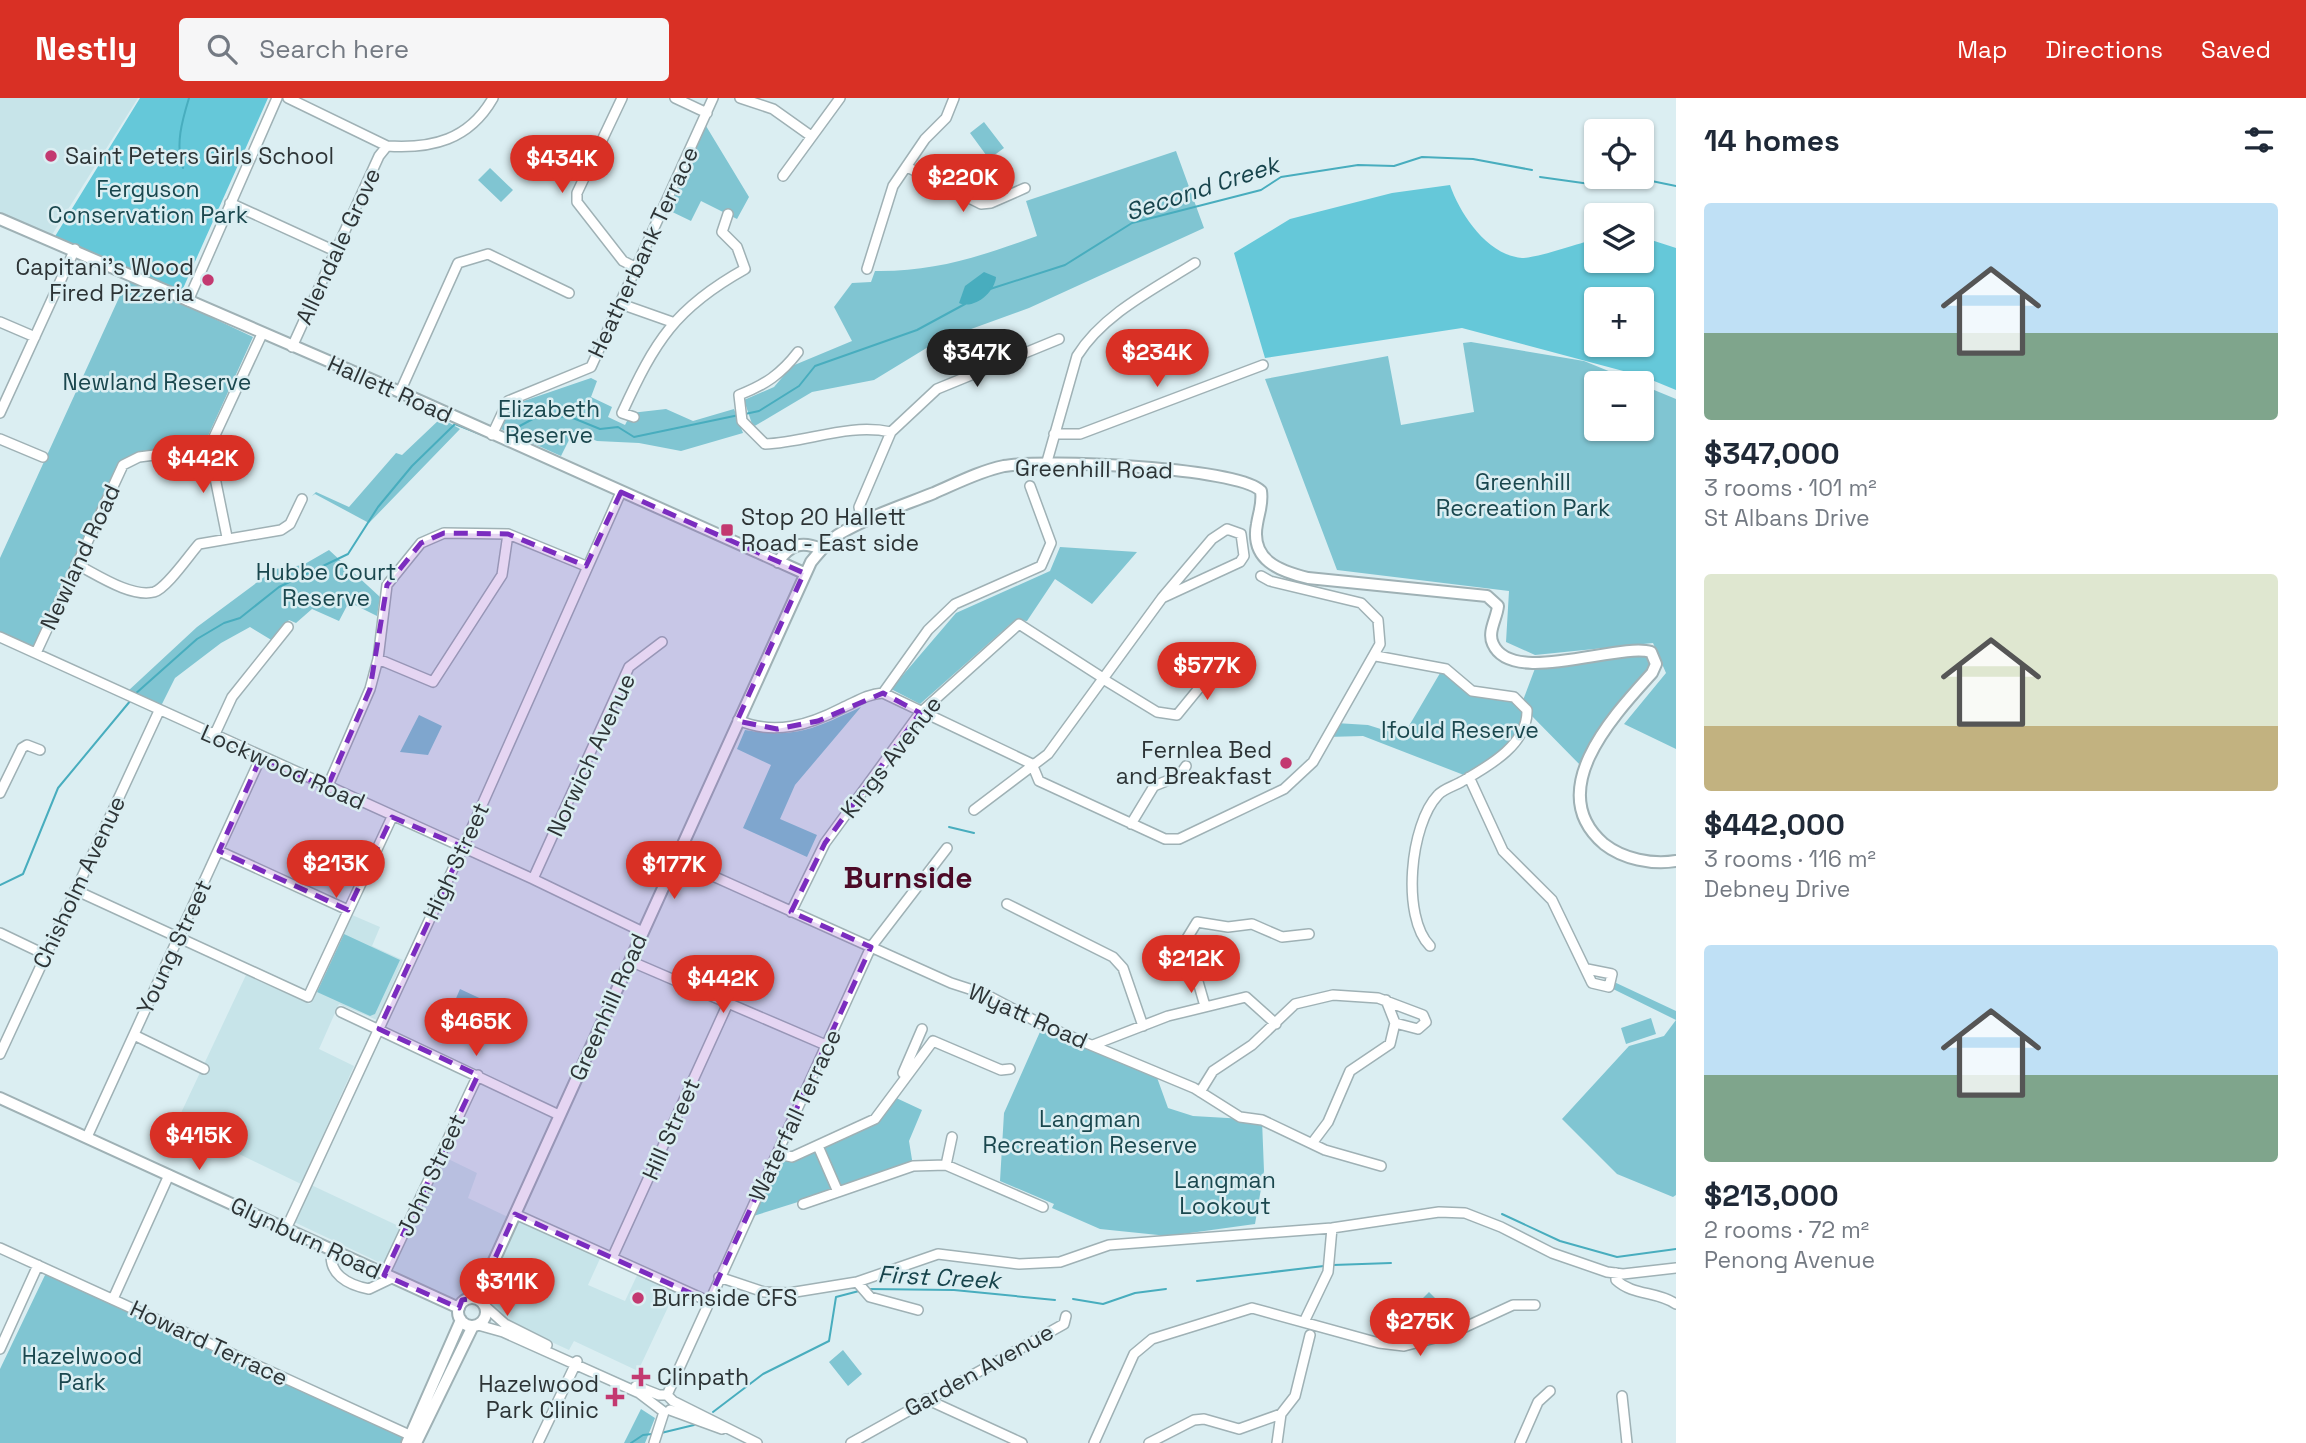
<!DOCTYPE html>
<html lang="en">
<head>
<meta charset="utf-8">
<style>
	:root { --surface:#fff; --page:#f6f6f7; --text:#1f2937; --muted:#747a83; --accent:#d93025 }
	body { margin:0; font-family:"Space Grotesk",sans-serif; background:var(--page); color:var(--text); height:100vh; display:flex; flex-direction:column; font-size:26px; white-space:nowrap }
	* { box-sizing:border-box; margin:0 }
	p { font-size:23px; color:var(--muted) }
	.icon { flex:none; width:38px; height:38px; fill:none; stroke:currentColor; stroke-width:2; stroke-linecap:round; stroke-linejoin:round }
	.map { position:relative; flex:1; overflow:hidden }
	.drawer { display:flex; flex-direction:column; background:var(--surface); width:630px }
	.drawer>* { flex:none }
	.fabs { position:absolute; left:1584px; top:21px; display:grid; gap:14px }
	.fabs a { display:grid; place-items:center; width:70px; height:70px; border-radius:7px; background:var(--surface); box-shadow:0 2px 5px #0004; font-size:35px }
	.price { position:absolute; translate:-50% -60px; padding:0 16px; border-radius:24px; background:var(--accent); color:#fff; font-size:23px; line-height:46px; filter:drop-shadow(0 2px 4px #0008) }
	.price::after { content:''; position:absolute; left:50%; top:42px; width:21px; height:16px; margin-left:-10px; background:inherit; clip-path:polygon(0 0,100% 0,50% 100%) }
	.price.active { background:#222; color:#fff }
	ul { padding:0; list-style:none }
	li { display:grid; align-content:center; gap:14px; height:371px; padding:0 28px }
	li span { display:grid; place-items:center; height:217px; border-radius:7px; color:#555 }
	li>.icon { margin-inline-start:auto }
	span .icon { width:126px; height:126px; fill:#fffc; stroke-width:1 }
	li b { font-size:30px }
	h2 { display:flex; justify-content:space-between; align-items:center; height:84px; padding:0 28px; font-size:30px }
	header { display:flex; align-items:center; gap:42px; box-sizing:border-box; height:98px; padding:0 35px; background:var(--accent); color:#fff }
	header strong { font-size:33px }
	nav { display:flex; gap:38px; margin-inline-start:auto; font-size:24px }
	.search { width:490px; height:63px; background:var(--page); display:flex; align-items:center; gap:18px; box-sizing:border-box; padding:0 24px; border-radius:7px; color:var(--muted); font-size:26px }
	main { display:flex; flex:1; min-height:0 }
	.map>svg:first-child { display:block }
	.built { fill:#c7e4e9 }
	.green { fill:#80c5d2 }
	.forest { fill:#65c8d9; fill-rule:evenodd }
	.water { fill:#48adbe }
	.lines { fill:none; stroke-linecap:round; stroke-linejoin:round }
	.stream { stroke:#48adbe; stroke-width:2 }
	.minor-casing { stroke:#9fb1b5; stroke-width:12 }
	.major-casing { stroke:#9fb1b5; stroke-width:14 }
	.minor { stroke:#fff; stroke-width:9 }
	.major { stroke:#fff; stroke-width:10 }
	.marked { fill:#7b2cbf; fill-opacity:0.2; stroke:#7b2cbf; stroke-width:5; stroke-dasharray:14 9; stroke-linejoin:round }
	.poi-dot { fill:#c33970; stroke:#dbeef2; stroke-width:2.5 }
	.labels { text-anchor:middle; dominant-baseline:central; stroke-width:5; stroke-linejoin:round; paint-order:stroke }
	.poi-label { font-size:23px; fill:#2d3436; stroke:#dbeef2; text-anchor:start }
	.park-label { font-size:23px; fill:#1a474e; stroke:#dbeef2 }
	.street-label { font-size:23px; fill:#2d3436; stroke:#dbeef2 }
	.water-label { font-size:24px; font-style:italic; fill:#17444c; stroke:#dbeef2 }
	.district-label { font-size:30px; font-weight:bold; fill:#4d0a27; stroke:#dbeef2 }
</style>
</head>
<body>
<header>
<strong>Nestly</strong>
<div class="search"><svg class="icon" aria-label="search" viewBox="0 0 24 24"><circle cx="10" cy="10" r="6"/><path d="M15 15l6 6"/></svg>Search here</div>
<nav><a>Map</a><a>Directions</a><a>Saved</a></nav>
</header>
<main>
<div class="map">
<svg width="1676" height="1345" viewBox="0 0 1676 1345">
	<rect width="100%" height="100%" fill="#dbeef2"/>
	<!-- built -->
	<path class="built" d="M 0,0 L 138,0 L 50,140 L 0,116 Z
		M 352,817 L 380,829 L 372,848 L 403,862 L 377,922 L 339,906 L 319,951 L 354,968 L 301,1086 L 208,1041 L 211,1030 L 181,1015 L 246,877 L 310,906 Z
		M 440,1057 L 477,1075 L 468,1100 L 512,1121 L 515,1116 L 603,1154 L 588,1187 L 625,1203 L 640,1171 L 678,1188 L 638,1273 L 574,1243 L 569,1252 L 510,1225 L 480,1202 L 467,1200 L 459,1210 L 387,1168 L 290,1122 L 309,1086 L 405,1131 Z"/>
	<!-- green -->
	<path class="green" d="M 703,23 L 749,99 L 737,121 L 701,103 L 691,123 L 664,110 Z
		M 984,24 L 1004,50 L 989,61 L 970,35 Z
		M 1176,53 L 1204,130 L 1029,210 L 938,243 L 874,282 L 812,294 L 753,329 L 744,302 L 774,289 L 792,268 L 852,243 L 834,209 L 852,185 L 871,184 L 875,173 C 935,174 981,158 1037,138 L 1026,103 Z
		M 490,70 L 513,92 L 501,104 L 478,82 Z
		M 128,180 L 253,239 L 203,349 L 135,356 L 118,367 L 34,552 L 0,537 L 0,460 Z
		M 1471,244 L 1584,263 L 1638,285 L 1596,285 L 1596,331 L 1642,331 L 1642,287 L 1676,301 L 1676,651 L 1624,626 L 1666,575 L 1653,545 L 1535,557 L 1506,544 L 1509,493 L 1337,472 L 1265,281 L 1388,258 L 1401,327 L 1474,314 L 1463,245 Z
		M 591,280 L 597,283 L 591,299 L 612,309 L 608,319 L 625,327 L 631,315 L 666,311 L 693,323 L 734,311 L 743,335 L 681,353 L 639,345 L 597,343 L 573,334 L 561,358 L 501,331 L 512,307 Z
		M 441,320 L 460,331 L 369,425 L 315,396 L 312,398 L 316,394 L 349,409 L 396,355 L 402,357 Z
		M 1060,449 L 1137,454 L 1092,506 L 1055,481 L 1027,523 L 1015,522 L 920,606 L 891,591 L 956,515 L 1050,473 Z
		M 329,452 L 380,499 L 377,518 L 349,504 L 339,523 L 312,511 L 296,525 L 289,522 L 273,543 L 250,529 L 221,545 L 175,580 L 161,608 L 128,593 L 197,529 L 275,471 L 303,467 Z
		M 1647,553 L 1656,566 L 1584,671 L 1527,613 L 1515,643 L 1469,679 L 1363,638 L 1327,639 L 1336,625 L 1368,627 L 1403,638 L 1443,570 L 1485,597 L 1522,605 L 1537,565 Z
		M 861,609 L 795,687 L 780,721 L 817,737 L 807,759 L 743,730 L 771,667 L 737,651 L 745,632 C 797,641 815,630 861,609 Z
		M 419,617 L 442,628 L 428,657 L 400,654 Z
		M 344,836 L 400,862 L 375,916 L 370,918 L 317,894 Z
		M 1612,883 L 1676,913 L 1676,1097 L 1673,1099 L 1617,1076 L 1562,1021 L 1629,948 L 1664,938 L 1676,922 L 1609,889 Z
		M 460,891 L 490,905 L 483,919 L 454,905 Z
		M 1651,920 L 1656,936 L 1626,946 L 1621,930 Z
		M 1043,927 L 1155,974 L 1168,1010 L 1193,1018 L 1262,1022 L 1264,1073 L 1255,1126 L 1168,1138 L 1100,1131 L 1052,1110 L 1054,1106 L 1000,1083 L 1004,1015 Z
		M 892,998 L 922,1012 L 909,1043 L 913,1068 L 747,1120 L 779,1056 L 792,1059 L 875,1021 Z
		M 46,1175 L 407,1341 L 406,1345 L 0,1345 L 0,1271 Z
		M 1429,1194 L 1451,1216 L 1440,1227 L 1417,1206 Z
		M 843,1252 L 862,1276 L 848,1288 L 829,1264 Z
		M 641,1311 L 655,1320 L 645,1345 L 624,1345 Z"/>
	<!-- forest -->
	<path class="forest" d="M 140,0 L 268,0 L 181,195 L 54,140 Z
		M 1450,87 C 1460,116 1487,157 1522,160 C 1537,160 1580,145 1596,141 L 1596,163 L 1642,163 L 1642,139 L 1676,150 L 1676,292 L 1642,278 L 1462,230 L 1265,260 L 1234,155 L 1290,121 L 1392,95 ZM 1596,201 L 1642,201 L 1642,247 L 1596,247 Z"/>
	<!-- water -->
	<path class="water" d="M 984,174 L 996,179 C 995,194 974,212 959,205 L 965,188 Z"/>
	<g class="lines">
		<!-- stream -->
		<path class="stream" d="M 183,70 C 175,47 182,23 189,0
			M 1540,79 L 1590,86
			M 1601,86 L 1618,87 L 1637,80 L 1676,88
			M 990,191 L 1065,167 L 1132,125 L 1261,92 L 1281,79 L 1358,67 L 1394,68 L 1422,59 L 1473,61 L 1532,72
			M 745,316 L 759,313 L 799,288 L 815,268 L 917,232 L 965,206
			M 516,330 L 542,316 L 573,320 L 600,331 L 618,329 L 634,339 L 739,317
			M 134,597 L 197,541 L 224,525 L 240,520 L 279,489 L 348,456 L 378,409 L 412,368 L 455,326 L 485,338
			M 949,729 L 974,735
			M 0,787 L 23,776 L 58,690 L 131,602
			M 1502,1116 L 1560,1143 L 1617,1159 L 1676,1151
			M 1333,1167 L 1391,1165
			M 1197,1183 L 1324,1168
			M 868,1191 L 954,1192 L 1055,1202
			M 1073,1201 L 1103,1206 L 1135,1195 L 1166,1191
			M 713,1314 L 763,1276 L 829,1243 L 836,1199 L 859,1193
			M 661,1335 L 694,1327
			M 631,1345 L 643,1337 L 652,1336"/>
		<defs>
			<path id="minor" d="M 288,0 L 387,48
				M 622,0 L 577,95 L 577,104 L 623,163 L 637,170
				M 675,0 L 707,15
				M 740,0 L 773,11 L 811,38
				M 907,69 L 981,106 L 991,105 L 1025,90
				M 783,78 L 840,0
				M 230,105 L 335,153
				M 867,171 L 893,88 L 925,41 L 946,20 L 954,0
				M 188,203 L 277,0
				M 621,206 L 672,224
				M 0,224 L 35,239
				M 292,249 L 379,58 L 387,48 C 432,51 469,42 493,0
				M 798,254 C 781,276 765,287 739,297 L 742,323 L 765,346 C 808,344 848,325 891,334 L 859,409 L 862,424
				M 400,294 L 458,165 L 488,156 L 569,195
				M 0,315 L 75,151
				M 634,319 L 622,315 C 655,243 675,210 745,171 L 737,149 L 722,134 L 728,116
				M 891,334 L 937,291 L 1059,241
				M 1054,336 L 1080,336 L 1263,267
				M 492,337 L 508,303 L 591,269 L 713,0
				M 0,341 L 43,359
				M 209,350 L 227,439
				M 1046,367 L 1077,258 C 1103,216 1154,191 1195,165
				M 76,466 C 96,476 131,500 154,494 C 167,490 189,457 199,446 L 281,432 L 290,426 L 302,401
				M 0,539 L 533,781 L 643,834
				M 36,555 L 123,367 L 139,359 L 209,350 L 262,236
				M 1376,558 L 1446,571 L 1472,593 L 1514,599 L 1527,612 C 1528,647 1487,669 1461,684 C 1454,688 1443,691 1438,697 C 1410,726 1401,819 1430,848
				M 378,561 L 433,584 L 502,477 L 508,436
				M 1103,581 L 1157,614 L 1177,617 L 1226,557
				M 883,595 L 1032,666 L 1039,683 L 1165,741 L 1179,741 L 1284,691 L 1313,664 L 1380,546 L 1378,522 L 1361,505 L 1270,483 L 1261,478
				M 738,622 C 774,638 809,627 842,610 C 856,604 867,596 883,595 L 928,532 L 955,506 L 1041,468 L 1051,445 L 1030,388
				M 214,638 L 232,599 L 288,529
				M 1469,679 L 1503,753 L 1552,802 L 1592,885 L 1609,889 L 1612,876 L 1587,871
				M 327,690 L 370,591 L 378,561 L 387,487 L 421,445 L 444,435 L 508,436 L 586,468
				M 0,695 L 22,650 L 27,647 L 40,652
				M 974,712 L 1048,656 L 1162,500 L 1212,441 L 1227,431 L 1241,436 L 1244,458 L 1240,464 L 1162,500
				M 1131,726 L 1154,688 L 1179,678 L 1186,668
				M 219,753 L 348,812
				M 675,761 L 951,885 L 985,896 L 1043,927 L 1194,990 L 1240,1019 L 1262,1022 L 1325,1052 L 1381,1068
				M 533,781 L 629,569 L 662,544
				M 75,792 L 308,899 L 392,719
				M 1007,806 L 1113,859 L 1123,870 L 1143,928
				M 791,814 L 825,745 L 920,615 L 1019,526 L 1103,580
				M 0,835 L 46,857
				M 630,863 L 828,948
				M 1205,908 L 1186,842 L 1197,824 L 1228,829 L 1252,826 L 1282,839 L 1309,836
				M 341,914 L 559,1017
				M 134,937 L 204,971
				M 1093,947 L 1168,918 L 1246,899 L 1276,926
				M 0,956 L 159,613
				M 903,975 L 922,931
				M 1200,994 L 1213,973 L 1252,947 L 1295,906 L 1333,897 L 1378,900 L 1423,917 L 1426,924 L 1418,931 L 1395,925
				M 87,1039 L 261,659
				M 1313,1044 L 1328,1024 L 1350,973 L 1390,946 L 1395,925 L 1386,902
				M 818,1048 L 838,1094 L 913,1068 L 946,1067 L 1043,1109
				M 779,1056 L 792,1059 L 875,1021 L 933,943 L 1001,972 L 1010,971
				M 946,1067 L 952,1039
				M 803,1106 L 838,1094
				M 515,1116 L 708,1203
				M 286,1131 L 466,743 L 621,394
				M 0,1150 L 416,1340
				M 332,1152 C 327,1176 348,1187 369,1191 L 392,1180
				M 613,1158 L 729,903
				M 1616,1175 L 1616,1182 C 1633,1198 1657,1193 1676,1206
				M 384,1177 L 478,977
				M 719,1179 L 764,1194 L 789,1195 L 857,1184 L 938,1156 L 1019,1166 L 1060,1164 L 1109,1147 L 1332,1130 L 1439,1114 L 1465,1115 L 1501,1129 L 1552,1155 L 1607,1174 L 1623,1176 L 1676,1170
				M 857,1184 L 870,1199 L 918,1212
				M 113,1201 L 169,1077
				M 486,1209 L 505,1226 L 547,1247
				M 1304,1224 L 1328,1174 L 1332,1130
				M 478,1227 L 503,1234 L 639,1295 L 664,1314
				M 0,1251 L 38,1167
				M 636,1288 L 659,1297 L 667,1297
				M 667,1297 L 871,849 L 947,750
				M 667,1297 L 673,1303 L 757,1345
				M 1622,1298 L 1627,1345
				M 926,1301 L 1022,1345
				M 670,1312 L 722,1331
				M 538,1345 L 577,1263
				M 654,1345 L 664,1314
				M 851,1345 L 1064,1226 L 1066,1218
				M 1094,1345 L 1134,1256 L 1152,1241 L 1252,1210 L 1379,1245 L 1404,1248 L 1450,1236 L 1513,1207 L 1535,1207
				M 1149,1345 L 1194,1322 L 1204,1321 L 1239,1331 L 1281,1316
				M 1277,1345 L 1281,1316 L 1295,1298 L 1310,1237
				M 1520,1345 L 1538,1304 L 1550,1293"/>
			<path id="major" d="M 0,121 L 400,294 L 804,475
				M 778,464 C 790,446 802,443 821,451
				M 0,1000 L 459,1210
				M458 1214a14 14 0 1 1 28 0a14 14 0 1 1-28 0Z
				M 477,1200 L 811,464 C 820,453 829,442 841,435 C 870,418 904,407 934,395 C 957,385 980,373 1004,368 C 1042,361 1238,369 1261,393 C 1263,406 1259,413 1257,426 C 1250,462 1279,473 1308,480 L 1487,498 L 1498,508 C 1497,520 1487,534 1493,546 C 1512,589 1619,544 1651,554 L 1656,566 L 1652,575 C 1614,617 1542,693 1604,746 C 1623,761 1652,767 1676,763
				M 407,1345 L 461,1222
				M 416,1345 L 473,1228"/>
		</defs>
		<!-- minor casing -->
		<use href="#minor" class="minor-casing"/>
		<!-- major casing -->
		<use href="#major" class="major-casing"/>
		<!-- minor -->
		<use href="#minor" class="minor"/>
		<!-- major -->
		<use href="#major" class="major"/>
	</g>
	<!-- marked area -->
	<path class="marked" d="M 621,394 L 804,475 L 737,623 L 777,631 L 818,623 L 883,595 L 920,615 L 825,745 L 791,814 L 871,849 L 708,1203 L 515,1116 L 477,1200 L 462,1202 L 459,1210 L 384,1177 L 478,977 L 379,931 L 463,749 L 392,719 L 348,812 L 219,753 L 261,659 L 327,690 L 370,591 L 387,487 L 421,445 L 444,435 L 508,436 L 586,468 Z"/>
	<!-- markers -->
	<g class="poi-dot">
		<circle cx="51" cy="58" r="7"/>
		<circle cx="208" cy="182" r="7"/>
		<rect x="720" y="425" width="14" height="14" rx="3.5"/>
		<circle cx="1286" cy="665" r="7"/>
		<circle cx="638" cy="1200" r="7"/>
		<path d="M637.5 1268.5h7v7h7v7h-7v7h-7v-7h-7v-7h7z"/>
		<path d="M611.5 1288.5h7v7h7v7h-7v7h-7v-7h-7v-7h7z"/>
	</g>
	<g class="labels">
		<!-- poi labels -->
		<g class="poi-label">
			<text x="65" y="58">Saint Peters Girls School</text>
			<text x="194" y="169" text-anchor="end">Capitani's Wood<tspan x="194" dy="26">Fired Pizzeria</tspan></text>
			<text x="741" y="419">Stop 20 Hallett<tspan x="741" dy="26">Road - East side</tspan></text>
			<text x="1272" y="652" text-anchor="end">Fernlea Bed<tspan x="1272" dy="26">and Breakfast</tspan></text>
			<text x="652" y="1200">Burnside CFS</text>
			<text x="657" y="1279">Clinpath</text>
			<text x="599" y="1286" text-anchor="end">Hazelwood<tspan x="599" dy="26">Park Clinic</tspan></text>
		</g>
		<!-- park labels -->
		<g class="park-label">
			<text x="148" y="91">Ferguson<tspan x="148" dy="26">Conservation Park</tspan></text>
			<text x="157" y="284">Newland Reserve</text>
			<text x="549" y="311">Elizabeth<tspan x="549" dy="26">Reserve</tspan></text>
			<text x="1523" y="384">Greenhill<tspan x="1523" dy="26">Recreation Park</tspan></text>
			<text x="326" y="474">Hubbe Court<tspan x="326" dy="26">Reserve</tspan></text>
			<text x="1460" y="632">Ifould Reserve</text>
			<text x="1090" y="1021">Langman<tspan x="1090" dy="26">Recreation Reserve</tspan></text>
			<text x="1225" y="1082">Langman<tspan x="1225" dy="26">Lookout</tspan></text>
			<text x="82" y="1258">Hazelwood<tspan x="82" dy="26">Park</tspan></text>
		</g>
		<!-- street labels -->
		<g class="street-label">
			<text transform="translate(338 148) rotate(-65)">Allendale Grove</text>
			<text transform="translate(643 154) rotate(-65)">Heatherbank Terrace</text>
			<text transform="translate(390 291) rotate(24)">Hallett Road</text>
			<text transform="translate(1094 371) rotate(1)">Greenhill Road</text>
			<text transform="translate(80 459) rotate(-65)">Newland Road</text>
			<text transform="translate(591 657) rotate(-65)">Norwich Avenue</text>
			<text transform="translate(891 659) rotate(-52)">Kings Avenue</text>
			<text transform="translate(283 669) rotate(24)">Lockwood Road</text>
			<text transform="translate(456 763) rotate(-65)">High Street</text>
			<text transform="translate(79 784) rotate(-65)">Chisholm Avenue</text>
			<text transform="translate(174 849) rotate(-65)">Young Street</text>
			<text transform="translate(608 909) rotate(-66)">Greenhill Road</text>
			<text transform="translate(1028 918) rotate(24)">Wyatt Road</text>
			<text transform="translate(795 1017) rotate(-65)">Waterfall Terrace</text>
			<text transform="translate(671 1031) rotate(-66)">Hill Street</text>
			<text transform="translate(431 1077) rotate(-65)">John Street</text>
			<text transform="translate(306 1140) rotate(25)">Glynburn Road</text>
			<text transform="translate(209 1245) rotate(25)">Howard Terrace</text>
			<text transform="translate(979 1272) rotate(-29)">Garden Avenue</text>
		</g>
		<!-- water labels -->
		<g class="water-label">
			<text transform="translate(1202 90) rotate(-18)">Second Creek</text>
			<text transform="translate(939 1179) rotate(3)">First Creek</text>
		</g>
		<!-- district labels -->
		<g class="district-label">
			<text x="908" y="779">Burnside</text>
		</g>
	</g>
</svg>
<div class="fabs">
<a><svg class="icon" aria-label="locate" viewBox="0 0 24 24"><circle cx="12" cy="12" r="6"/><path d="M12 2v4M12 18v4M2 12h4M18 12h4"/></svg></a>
<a><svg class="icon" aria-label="layers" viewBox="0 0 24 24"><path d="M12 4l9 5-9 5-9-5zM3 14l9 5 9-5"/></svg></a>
<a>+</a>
<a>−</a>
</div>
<b class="price" style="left:562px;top:97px">$434K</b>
<b class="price" style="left:963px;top:116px">$220K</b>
<b class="price active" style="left:977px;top:291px">$347K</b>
<b class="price" style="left:1157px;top:291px">$234K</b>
<b class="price" style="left:203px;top:397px">$442K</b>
<b class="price" style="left:1207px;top:604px">$577K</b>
<b class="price" style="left:336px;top:802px">$213K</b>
<b class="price" style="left:674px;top:803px">$177K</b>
<b class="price" style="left:1191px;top:897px">$212K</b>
<b class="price" style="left:723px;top:917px">$442K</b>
<b class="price" style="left:476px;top:960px">$465K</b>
<b class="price" style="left:199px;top:1074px">$415K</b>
<b class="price" style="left:507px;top:1220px">$311K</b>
<b class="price" style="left:1420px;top:1260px">$275K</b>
</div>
<section class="drawer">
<h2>14 homes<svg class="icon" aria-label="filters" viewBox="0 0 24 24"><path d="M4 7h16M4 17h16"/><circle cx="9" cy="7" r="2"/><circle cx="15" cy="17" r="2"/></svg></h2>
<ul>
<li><span style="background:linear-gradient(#bfe0f5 60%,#7fa58c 0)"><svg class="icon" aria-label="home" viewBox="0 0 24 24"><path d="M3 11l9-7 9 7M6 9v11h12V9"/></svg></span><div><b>$347,000</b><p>3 rooms · 101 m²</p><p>St Albans Drive</p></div></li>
<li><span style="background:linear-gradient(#dfe7d0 70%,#c2b280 0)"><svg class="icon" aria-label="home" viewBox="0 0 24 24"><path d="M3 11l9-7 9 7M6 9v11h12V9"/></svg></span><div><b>$442,000</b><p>3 rooms · 116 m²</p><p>Debney Drive</p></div></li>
<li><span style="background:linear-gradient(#bfe0f5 60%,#7fa58c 0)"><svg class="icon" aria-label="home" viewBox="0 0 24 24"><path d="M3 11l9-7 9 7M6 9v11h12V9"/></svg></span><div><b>$213,000</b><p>2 rooms · 72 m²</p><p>Penong Avenue</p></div></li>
</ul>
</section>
</main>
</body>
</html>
